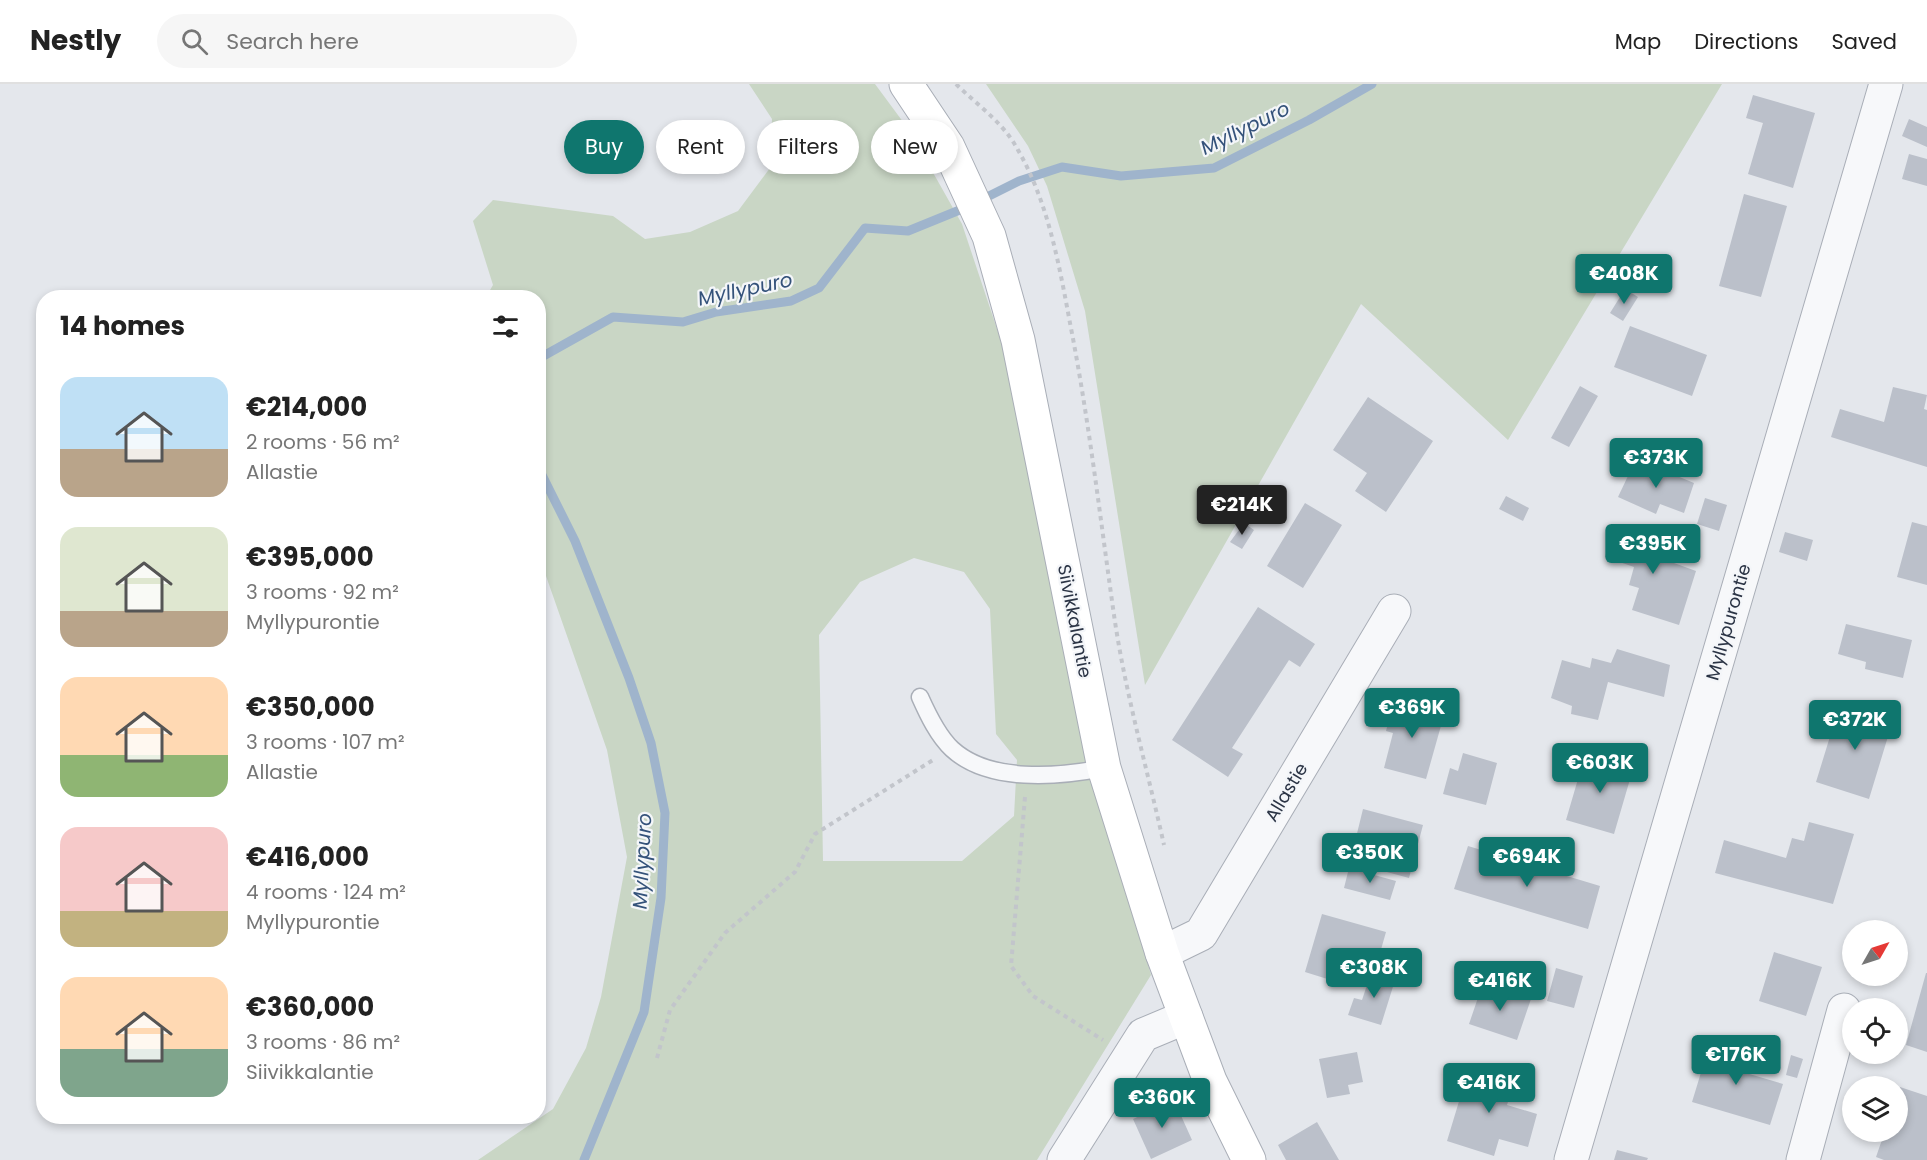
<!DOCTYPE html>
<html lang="en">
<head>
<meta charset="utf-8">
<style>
	:root { --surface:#fff; --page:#f6f6f6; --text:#222; --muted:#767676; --line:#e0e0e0; --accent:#0f766e }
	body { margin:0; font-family:Poppins,sans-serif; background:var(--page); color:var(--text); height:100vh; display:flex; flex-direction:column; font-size:22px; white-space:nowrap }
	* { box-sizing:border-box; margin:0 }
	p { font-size:20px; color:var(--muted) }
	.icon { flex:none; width:33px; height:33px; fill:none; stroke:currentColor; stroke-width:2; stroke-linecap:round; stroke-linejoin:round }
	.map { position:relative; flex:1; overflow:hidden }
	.drawer { position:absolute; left:36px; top:206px; width:510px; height:834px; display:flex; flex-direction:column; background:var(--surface); border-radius:24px; box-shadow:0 3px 9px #0003 }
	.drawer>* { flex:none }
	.hud { position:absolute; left:564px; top:36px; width:570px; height:54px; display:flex; gap:12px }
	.needle { width:39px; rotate:51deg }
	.controls { position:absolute; left:1842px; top:836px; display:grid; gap:12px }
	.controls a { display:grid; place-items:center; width:66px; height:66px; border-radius:50%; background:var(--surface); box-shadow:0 3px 9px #0003; font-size:30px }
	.price { position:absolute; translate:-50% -51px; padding:0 14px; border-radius:6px; background:var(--accent); color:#fff; font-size:20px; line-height:39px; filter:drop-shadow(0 2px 3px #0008) }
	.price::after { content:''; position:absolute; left:50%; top:36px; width:18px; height:14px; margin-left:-9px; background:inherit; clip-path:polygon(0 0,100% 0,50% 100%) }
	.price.selected { background:#222; color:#fff }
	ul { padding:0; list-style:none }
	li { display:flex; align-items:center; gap:18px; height:150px; padding:0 24px }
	li span { display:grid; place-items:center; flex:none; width:168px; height:120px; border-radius:18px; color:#555 }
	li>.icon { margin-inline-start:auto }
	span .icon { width:72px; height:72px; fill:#fffc; stroke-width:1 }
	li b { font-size:26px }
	h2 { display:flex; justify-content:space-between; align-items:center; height:72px; padding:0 24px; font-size:26px }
	.tag { padding:0 21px; border-radius:27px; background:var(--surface); box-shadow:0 3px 9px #0003; font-size:21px; line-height:54px }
	.tag.selected { background:var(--accent); color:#fff }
	header { display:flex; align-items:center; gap:36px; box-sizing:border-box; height:84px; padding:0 30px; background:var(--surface); border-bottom:2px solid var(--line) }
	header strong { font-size:28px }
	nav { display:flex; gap:33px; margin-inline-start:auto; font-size:21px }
	.search { width:420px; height:54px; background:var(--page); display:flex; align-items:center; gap:15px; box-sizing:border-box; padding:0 21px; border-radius:33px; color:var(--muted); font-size:22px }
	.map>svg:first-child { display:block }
	.green { fill:#c9d6c5; fill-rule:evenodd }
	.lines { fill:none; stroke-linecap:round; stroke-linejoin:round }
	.stream { stroke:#9fb4cc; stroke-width:9 }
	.building { fill:#bbc0ca }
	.lane-casing { stroke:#a9aeb7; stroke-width:19 }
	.street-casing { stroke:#a9aeb7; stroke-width:35 }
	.secondary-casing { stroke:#a9aeb7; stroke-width:35 }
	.path { stroke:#c2c5cb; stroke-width:4; stroke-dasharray:4.5 4.5; stroke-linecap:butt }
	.lane { stroke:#f7f8fa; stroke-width:16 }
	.street { stroke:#f7f8fa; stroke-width:33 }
	.secondary { stroke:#fff; stroke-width:33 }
	.labels { text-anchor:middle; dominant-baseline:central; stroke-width:4.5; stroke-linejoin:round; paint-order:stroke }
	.street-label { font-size:18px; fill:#2b3445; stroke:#f4f6f9 }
	.water-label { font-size:20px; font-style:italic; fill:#34527a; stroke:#f4f6f9 }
</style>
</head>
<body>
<header>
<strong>Nestly</strong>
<div class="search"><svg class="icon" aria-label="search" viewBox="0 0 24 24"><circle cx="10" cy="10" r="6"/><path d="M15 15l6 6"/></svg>Search here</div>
<nav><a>Map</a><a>Directions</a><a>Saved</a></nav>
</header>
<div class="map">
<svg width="1927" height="1076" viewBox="0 0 1927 1076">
	<rect width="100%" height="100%" fill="#e4e7ec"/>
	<!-- green -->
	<path class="green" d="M 749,0 L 875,0 L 909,46 L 962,140 L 1003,263 L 1078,632 L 1151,891 L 1037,1076 L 478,1076 L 553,1025 L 586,964 L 601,913 L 627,773 L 607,666 L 539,472 L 538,213 L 486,213 L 493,201 L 473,137 L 493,116 L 613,132 L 645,155 L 690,148 L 738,127 L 770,84 L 772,35 ZM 914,474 L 964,488 L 990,525 L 996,650 L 1017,676 L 1014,732 L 962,777 L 823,777 L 819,551 L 860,498 Z
		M 986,0 L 1722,0 L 1508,356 L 1361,220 L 1145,601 L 1085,227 L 1047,102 L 1028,62 Z"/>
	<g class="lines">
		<!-- stream -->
		<path class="stream" d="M 538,275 L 613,233 L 683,238 L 716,228 L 791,217 L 819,204 L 865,144 L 908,147 L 967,123 L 1019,97 L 1062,83 L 1121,92 L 1214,84 L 1309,36 L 1372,0
			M 538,383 L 575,457 L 629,594 L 651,659 L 665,729 L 661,814 L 644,928 L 584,1076"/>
	</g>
	<!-- building -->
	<path class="building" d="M 1753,11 L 1815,29 L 1793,104 L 1748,90 L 1763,39 L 1746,34 Z
		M 1909,35 L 1927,43 L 1927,63 L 1902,52 Z
		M 1909,70 L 1927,75 L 1927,102 L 1902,95 Z
		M 1744,110 L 1787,122 L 1761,213 L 1719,202 Z
		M 1625,205 L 1638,213 L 1623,237 L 1610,229 Z
		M 1630,242 L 1707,271 L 1692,312 L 1614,283 Z
		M 1580,302 L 1598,312 L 1569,363 L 1551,354 Z
		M 1893,303 L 1927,311 L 1924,325 L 1927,326 L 1927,383 L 1831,353 L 1840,325 L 1884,338 Z
		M 1368,313 L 1433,357 L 1386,428 L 1355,407 L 1367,389 L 1333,366 Z
		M 1636,375 L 1694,399 L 1684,429 L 1660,420 L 1656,430 L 1618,413 Z
		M 1506,412 L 1529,424 L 1523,437 L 1499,425 Z
		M 1705,414 L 1727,421 L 1719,447 L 1697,440 Z
		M 1305,419 L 1342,441 L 1303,504 L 1267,482 Z
		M 1912,438 L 1927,442 L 1927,501 L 1897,493 Z
		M 1244,439 L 1254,446 L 1242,465 L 1230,458 Z
		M 1614,443 L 1679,464 L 1674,479 L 1696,487 L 1679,541 L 1632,526 L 1639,504 L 1629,501 L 1634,483 L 1605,473 Z
		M 1785,448 L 1813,456 L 1807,477 L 1779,468 Z
		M 1258,523 L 1315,560 L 1300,583 L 1289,576 L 1232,664 L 1243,670 L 1228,693 L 1172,656 Z
		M 1846,540 L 1912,556 L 1903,594 L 1865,585 L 1866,578 L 1838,570 Z
		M 1617,565 L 1670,581 L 1664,613 L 1608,598 L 1598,636 L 1571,630 L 1572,622 L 1551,614 L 1562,576 L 1590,584 L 1592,574 L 1611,579 Z
		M 1394,617 L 1444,631 L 1426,695 L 1384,684 L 1393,649 L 1386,647 Z
		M 1840,620 L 1893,636 L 1869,715 L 1816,698 Z
		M 1463,669 L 1497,679 L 1486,721 L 1443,710 L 1450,684 L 1458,687 Z
		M 1585,671 L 1633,685 L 1614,750 L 1566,736 Z
		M 1363,725 L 1423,741 L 1409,794 L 1350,778 Z
		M 1809,738 L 1854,750 L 1833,820 L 1715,789 L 1724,756 L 1786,774 L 1792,754 L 1804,757 Z
		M 1468,762 L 1600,802 L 1588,845 L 1454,805 Z
		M 1349,784 L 1396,797 L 1390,816 L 1344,804 Z
		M 1322,830 L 1386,848 L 1378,876 L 1346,867 L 1337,898 L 1305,888 Z
		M 1774,868 L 1822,883 L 1806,932 L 1759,917 Z
		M 1556,884 L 1583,892 L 1574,924 L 1547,917 Z
		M 1372,886 L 1396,893 L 1381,941 L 1348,931 L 1354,914 L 1362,916 Z
		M 1926,889 L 1927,889 L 1927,968 L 1906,961 Z
		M 1483,899 L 1531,915 L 1517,956 L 1469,940 Z
		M 1710,959 L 1752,972 L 1746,989 L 1783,1000 L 1770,1041 L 1692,1018 Z
		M 1357,968 L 1363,998 L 1348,1001 L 1350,1010 L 1327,1014 L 1319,975 Z
		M 1791,971 L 1803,975 L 1797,994 L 1786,991 Z
		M 1470,981 L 1515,995 L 1507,1021 L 1537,1030 L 1528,1063 L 1499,1055 L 1494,1072 L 1447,1057 Z
		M 1900,1003 L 1927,1012 L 1927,1076 L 1884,1076 L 1876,1073 L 1885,1047 L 1898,1047 Z
		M 1174,1016 L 1192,1056 L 1151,1075 L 1133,1035 Z
		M 1317,1038 L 1339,1076 L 1286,1076 L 1278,1061 Z
		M 1617,1066 L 1648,1074 L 1647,1076 L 1614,1076 Z"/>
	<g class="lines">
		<defs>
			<path id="lane" d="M 920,613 C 928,631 938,652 952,665 C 989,699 1058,693 1104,684"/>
			<path id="street" d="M 1162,869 L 1201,850 L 1394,527
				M 1064,1076 L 1143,951 L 1186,933
				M 1571,1076 L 1886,0
				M 1803,1076 L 1844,926"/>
			<path id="secondary" d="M 906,0 L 948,63 L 989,152 L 1018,256 L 1104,684 L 1162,869 L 1210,997 L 1249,1076"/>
		</defs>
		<!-- lane casing -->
		<use href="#lane" class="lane-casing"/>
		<!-- street casing -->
		<use href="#street" class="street-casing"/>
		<!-- secondary casing -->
		<use href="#secondary" class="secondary-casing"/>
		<!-- path -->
		<path class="path" d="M 956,0 C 978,22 1003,38 1018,66 C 1048,118 1059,180 1070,239 C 1089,336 1100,433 1114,531 C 1125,608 1147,684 1164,761
			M 1025,713 L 1011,882 L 1033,912 L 1103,956
			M 657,974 L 670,926 L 725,849 L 795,788 L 815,750 L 933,676"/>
		<!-- lane -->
		<use href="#lane" class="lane"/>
		<!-- street -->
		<use href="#street" class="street"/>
		<!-- secondary -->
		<use href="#secondary" class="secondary"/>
	</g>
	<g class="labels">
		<!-- street labels -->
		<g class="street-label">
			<text transform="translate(1075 537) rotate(79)">Siivikkalantie</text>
			<text transform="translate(1728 538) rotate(-74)">Myllypurontie</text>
			<text transform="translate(1286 708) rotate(-59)">Allastie</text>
		</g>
		<!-- water labels -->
		<g class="water-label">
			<text transform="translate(1245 44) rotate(-26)">Myllypuro</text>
			<text transform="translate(745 205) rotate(-12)">Myllypuro</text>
			<text transform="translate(642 777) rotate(-87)">Myllypuro</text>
		</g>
	</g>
</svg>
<div class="controls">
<a><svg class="needle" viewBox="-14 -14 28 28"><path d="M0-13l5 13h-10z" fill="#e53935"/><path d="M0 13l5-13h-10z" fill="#767676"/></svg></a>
<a><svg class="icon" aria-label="locate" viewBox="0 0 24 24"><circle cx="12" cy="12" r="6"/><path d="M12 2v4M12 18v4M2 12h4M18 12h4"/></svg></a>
<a><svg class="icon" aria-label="layers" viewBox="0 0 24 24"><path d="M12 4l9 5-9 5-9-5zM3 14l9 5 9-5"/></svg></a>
</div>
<b class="price" style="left:1624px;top:221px">€408K</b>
<b class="price" style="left:1656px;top:405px">€373K</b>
<b class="price selected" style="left:1242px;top:452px">€214K</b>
<b class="price" style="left:1653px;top:491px">€395K</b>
<b class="price" style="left:1412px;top:655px">€369K</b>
<b class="price" style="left:1855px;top:667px">€372K</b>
<b class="price" style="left:1600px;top:710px">€603K</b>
<b class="price" style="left:1370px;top:800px">€350K</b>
<b class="price" style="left:1527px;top:804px">€694K</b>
<b class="price" style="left:1374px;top:915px">€308K</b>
<b class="price" style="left:1500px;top:928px">€416K</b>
<b class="price" style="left:1736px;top:1002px">€176K</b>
<b class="price" style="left:1489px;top:1030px">€416K</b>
<b class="price" style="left:1162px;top:1045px">€360K</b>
<div class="hud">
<a class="tag selected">Buy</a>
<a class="tag">Rent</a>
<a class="tag">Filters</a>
<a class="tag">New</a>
</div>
<section class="drawer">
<h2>14 homes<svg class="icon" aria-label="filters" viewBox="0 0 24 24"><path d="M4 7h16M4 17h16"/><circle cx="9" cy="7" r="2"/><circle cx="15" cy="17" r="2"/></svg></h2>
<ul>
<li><span style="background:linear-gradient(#bfe0f5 60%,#b9a48a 0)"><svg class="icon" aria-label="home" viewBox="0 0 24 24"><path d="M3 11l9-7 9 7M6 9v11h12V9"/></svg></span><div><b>€214,000</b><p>2 rooms · 56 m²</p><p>Allastie</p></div></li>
<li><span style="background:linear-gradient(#dfe7d0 70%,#b9a48a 0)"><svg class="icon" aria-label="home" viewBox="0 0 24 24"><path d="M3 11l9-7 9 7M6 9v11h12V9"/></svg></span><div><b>€395,000</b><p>3 rooms · 92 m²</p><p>Myllypurontie</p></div></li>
<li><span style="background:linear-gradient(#ffd9b3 65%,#8fb573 0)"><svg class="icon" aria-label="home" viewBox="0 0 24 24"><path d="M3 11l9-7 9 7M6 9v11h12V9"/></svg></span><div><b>€350,000</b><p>3 rooms · 107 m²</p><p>Allastie</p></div></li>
<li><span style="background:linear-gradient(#f6c9c9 70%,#c2b280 0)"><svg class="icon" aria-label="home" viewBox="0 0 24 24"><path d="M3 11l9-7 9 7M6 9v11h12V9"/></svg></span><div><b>€416,000</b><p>4 rooms · 124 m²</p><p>Myllypurontie</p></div></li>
<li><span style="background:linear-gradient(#ffd9b3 60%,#7fa58c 0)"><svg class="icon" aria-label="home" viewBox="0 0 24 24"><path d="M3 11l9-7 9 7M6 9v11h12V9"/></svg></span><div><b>€360,000</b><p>3 rooms · 86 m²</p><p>Siivikkalantie</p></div></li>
</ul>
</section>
</div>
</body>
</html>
